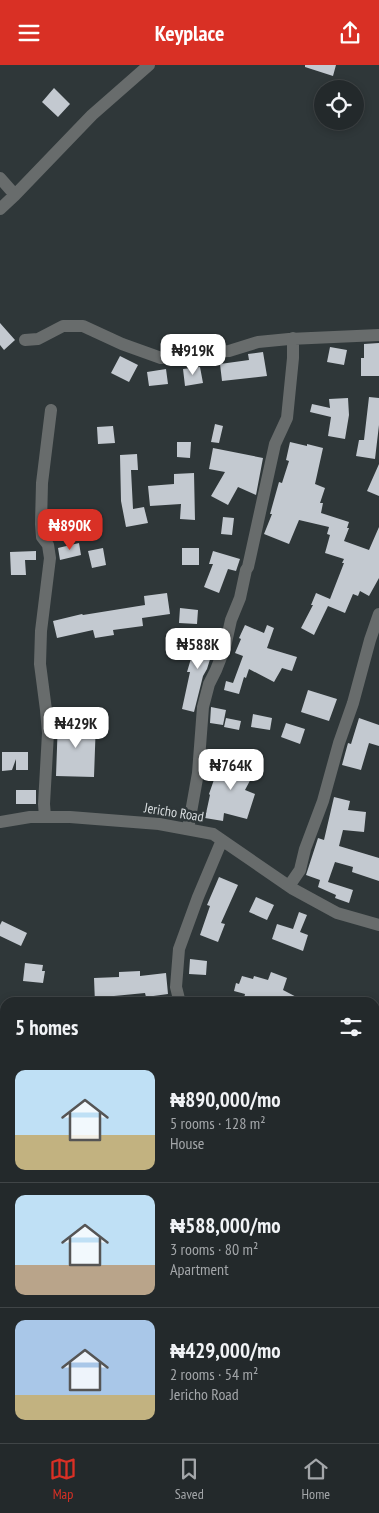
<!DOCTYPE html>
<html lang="en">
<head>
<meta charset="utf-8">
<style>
	:root { --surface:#23292b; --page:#2b3133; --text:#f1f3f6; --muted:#a3a6a9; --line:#404547; --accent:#d93025 }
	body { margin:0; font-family:"PT Sans Narrow",sans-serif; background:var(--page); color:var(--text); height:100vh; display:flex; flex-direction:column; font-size:19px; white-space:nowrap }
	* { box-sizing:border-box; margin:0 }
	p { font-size:16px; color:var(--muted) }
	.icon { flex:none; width:28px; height:28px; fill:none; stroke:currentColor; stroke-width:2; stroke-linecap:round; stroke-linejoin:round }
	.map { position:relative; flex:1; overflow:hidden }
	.panel { position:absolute; left:0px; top:932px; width:380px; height:446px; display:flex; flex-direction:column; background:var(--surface); border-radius:15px 15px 0 0; box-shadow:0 2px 8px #0003,0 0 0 1px var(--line) }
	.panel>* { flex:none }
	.buttons { position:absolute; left:314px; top:15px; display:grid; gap:10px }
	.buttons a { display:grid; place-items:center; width:50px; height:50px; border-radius:50%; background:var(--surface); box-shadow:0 2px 8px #0003,0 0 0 1px var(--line); font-size:25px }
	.price { position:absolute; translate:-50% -42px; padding:0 11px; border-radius:10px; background:#fff; color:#222; font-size:16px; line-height:32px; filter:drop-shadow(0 1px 2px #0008) }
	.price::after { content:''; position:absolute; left:50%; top:30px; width:15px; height:11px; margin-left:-8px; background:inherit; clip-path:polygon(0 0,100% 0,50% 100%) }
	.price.selected { background:var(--accent); color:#fff }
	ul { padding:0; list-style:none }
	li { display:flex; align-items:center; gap:15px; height:125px; padding:0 15px }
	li+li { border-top:1px solid var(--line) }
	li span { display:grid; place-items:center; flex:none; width:140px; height:100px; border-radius:10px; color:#555 }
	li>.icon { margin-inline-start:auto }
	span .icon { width:60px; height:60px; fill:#fffc; stroke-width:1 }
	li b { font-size:21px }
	h2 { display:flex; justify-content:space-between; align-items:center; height:60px; padding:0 15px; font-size:21px }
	header { display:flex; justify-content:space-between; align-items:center; height:65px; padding:0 15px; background:var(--accent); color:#fff; font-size:22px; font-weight:700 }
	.dock { display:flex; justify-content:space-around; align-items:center; height:70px; border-top:1px solid var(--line); background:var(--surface); font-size:14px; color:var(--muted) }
	.dock a { display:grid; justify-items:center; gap:2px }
	.dock .selected { color:var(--accent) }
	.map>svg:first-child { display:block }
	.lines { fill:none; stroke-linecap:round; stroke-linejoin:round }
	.stream { stroke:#484e8e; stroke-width:3 }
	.building { fill:#c3c9d0 }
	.minor { stroke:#686c6c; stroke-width:12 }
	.labels { text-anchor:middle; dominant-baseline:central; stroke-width:5; stroke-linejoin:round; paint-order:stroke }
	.street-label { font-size:14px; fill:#d9dee0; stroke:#2f3739 }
</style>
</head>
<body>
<header><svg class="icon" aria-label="menu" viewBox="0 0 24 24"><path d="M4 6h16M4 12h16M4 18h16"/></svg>Keyplace<svg class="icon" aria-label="share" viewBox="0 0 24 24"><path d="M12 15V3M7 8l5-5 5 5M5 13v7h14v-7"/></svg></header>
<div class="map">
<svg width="379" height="1378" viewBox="0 0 379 1378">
	<rect width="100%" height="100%" fill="#2f3739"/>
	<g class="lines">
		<!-- stream -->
		<path class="stream" d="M 0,1229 L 5,1271
			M 17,1374 L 18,1378"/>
	</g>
	<!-- building -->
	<path class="building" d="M 305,0 L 336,0 L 333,11 L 305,2 Z
		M 54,23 L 70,39 L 58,52 L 42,37 Z
		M 0,258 L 15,275 L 4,285 L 0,280 Z
		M 379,278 L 379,311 L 361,311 L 361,293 L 364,293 L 364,279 Z
		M 330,282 L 347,285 L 344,300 L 327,297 Z
		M 263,287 L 267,311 L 222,316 L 220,299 L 249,295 L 248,289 Z
		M 120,291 L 138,300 L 129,317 L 111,308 Z
		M 200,302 L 203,318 L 185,321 L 183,304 Z
		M 166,304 L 168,319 L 149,321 L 147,307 Z
		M 369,332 L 379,333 L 379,360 L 375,394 L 356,391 L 359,375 L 364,375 Z
		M 348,333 L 349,350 L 345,374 L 328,371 L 331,352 L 310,347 L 312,339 L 330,343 L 329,334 Z
		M 215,359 L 223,361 L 219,378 L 211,377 Z
		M 113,361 L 115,378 L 98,379 L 97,362 Z
		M 177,377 L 191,377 L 190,393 L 177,392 Z
		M 290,377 L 307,381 L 307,379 L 323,383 L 315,419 L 325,423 L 320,438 L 323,438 L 321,448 L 349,457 L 347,463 L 349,463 L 344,476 L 369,485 L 379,462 L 379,513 L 369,531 L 360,526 L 358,531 L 353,529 L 345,548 L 328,541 L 314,570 L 301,563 L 313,540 L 311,540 L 316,528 L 330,534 L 344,498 L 342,498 L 344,494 L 325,488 L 330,470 L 327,469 L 329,462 L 299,455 L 289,479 L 264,469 L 272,449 L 270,449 L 279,417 L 282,418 L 289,396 L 286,395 Z
		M 213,383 L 263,393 L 256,430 L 238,422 L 228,440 L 211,431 L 225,407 L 209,404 Z
		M 137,389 L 138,405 L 131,405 L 133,444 L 144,442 L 148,458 L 126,462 L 121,436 L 120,390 Z
		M 379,399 L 379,431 L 367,426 Z
		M 194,408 L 195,455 L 180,454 L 181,439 L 150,441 L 148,421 L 174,419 L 174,409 Z
		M 223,452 L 234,453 L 232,470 L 221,469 Z
		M 70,459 L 72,467 L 55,469 L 54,461 Z
		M 79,478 L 81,490 L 60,495 L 58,483 Z
		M 103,483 L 106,500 L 92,503 L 88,486 Z
		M 182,483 L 199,483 L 199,500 L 182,500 Z
		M 36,486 L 36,495 L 25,495 L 26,510 L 11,510 L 10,487 Z
		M 213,486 L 240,494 L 236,506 L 228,504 L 219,528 L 204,522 L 213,499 L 209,499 Z
		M 167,528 L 170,549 L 142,553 L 143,561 L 113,565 L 114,570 L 95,573 L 93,565 L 57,573 L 53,556 L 82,549 L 83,550 L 145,540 L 144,531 Z
		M 180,543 L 198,545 L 197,559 L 179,558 Z
		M 245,560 L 264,568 L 267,560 L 274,563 L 267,583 L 297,592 L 292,606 L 282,603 L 274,617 L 249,604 L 246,613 L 244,612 L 239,629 L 224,625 L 226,616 L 233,618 L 243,591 L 235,588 L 241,574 L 239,573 Z
		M 198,570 L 216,575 L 207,604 L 203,611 L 194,647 L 182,644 L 190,607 L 187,607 Z
		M 308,625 L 337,634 L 329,656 L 301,647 Z
		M 211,642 L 226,645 L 223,660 L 210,658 Z
		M 253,649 L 272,653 L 270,665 L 251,662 Z
		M 226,653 L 241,656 L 239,665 L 224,662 Z
		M 359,653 L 379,660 L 379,681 L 369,678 L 361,705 L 342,700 L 348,678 L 351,679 Z
		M 58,655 L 96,656 L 94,712 L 56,711 Z
		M 286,658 L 305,664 L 300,679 L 281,672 Z
		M 2,687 L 28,687 L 28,705 L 16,705 L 16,694 L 12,705 L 2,706 Z
		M 226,690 L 255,706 L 245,725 L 255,729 L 247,754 L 224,748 L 223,756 L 205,753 L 210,730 L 209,729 L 217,706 Z
		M 16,725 L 36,725 L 36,739 L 16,739 Z
		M 334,732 L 350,736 L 348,745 L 366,747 L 364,767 L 343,765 L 339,781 L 379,793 L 379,816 L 352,807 L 353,802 L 335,797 L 328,817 L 353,825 L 349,838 L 335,833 L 336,830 L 318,822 L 320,815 L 306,810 L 318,773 L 324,775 Z
		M 219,812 L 238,820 L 221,858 L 225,859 L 218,877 L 200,870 L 210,841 L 207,840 Z
		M 256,832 L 274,840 L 267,855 L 249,847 Z
		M 299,847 L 307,850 L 300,867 L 308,870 L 303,886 L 272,874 L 277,859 L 293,864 Z
		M 2,856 L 27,868 L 21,881 L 0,871 L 0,860 Z
		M 190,894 L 207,896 L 206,910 L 189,909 Z
		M 25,898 L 43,900 L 42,906 L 45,906 L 43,918 L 23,916 Z
		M 140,906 L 140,911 L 166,908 L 168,929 L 146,932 L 145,928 L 114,931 L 114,938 L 95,938 L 94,913 L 119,912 L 119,907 Z
		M 271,907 L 287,913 L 283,925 L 308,938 L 243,938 L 245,929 L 234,926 L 236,918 L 239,919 L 242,911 L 253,914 L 254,911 L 268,915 Z"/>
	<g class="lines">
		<!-- minor -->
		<path class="minor" d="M 0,113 L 15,130
			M 0,144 L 15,130 L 92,50 L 149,0
			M 25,275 L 38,274 L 63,261 L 83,261 L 122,279 L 161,293 L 190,288 L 229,286 L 258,277 L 289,274 L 379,270
			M 45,752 L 44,739 L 48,668 L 46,645 L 40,599 L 41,566 L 50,493 L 48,480 L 42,472 L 41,459 L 42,418 L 51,345
			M 0,757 L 30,752 L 70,752 L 159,759 L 213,769 L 293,824 L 337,848 L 379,860
			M 188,764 L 198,708 L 203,642 L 209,619 L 216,605 L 225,582 L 231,555 L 240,533 L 246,505 L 248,502 L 275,379 L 287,353 L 293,293 L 293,273
			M 289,821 L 300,805 L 305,784 L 323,736 L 339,678 L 353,638 L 370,575 L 379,549
			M 180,938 L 176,922 L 179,884 L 198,832 L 222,775
			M 375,1027 L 379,1026
			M 0,1108 L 5,1108
			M 375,1120 L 379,1121"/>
	</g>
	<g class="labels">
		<!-- street labels -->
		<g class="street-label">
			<text transform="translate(174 747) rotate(9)">Jericho Road</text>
		</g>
	</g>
</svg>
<div class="buttons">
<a><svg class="icon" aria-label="locate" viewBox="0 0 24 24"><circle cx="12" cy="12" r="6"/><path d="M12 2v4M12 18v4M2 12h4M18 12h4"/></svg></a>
</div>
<b class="price" style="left:193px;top:311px">₦919K</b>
<b class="price selected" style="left:70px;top:486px">₦890K</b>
<b class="price" style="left:198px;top:605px">₦588K</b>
<b class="price" style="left:76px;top:684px">₦429K</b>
<b class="price" style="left:231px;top:726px">₦764K</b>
<section class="panel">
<h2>5 homes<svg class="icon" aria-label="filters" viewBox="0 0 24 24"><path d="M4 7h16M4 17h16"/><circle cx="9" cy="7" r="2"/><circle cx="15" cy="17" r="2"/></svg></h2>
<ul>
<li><span style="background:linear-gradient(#bfe0f5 65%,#c2b280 0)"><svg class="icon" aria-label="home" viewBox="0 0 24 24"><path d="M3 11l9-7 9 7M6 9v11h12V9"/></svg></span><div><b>₦890,000/mo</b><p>5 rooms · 128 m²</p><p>House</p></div></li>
<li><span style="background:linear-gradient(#bfe0f5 70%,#b9a48a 0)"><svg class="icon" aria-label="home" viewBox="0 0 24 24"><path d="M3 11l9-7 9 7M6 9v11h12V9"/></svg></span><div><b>₦588,000/mo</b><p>3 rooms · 80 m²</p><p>Apartment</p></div></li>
<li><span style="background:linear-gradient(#a9c7e8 75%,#c2b280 0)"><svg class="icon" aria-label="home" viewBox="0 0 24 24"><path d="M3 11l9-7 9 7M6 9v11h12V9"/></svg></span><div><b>₦429,000/mo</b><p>2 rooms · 54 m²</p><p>Jericho Road</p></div></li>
</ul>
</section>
</div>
<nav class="dock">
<a class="selected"><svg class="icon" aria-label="map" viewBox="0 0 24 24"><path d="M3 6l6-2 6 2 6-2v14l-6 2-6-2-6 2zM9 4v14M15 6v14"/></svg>Map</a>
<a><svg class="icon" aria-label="saved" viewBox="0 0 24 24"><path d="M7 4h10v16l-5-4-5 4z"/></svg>Saved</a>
<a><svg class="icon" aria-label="home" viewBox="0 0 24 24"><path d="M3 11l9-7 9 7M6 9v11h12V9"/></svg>Home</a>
</nav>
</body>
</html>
